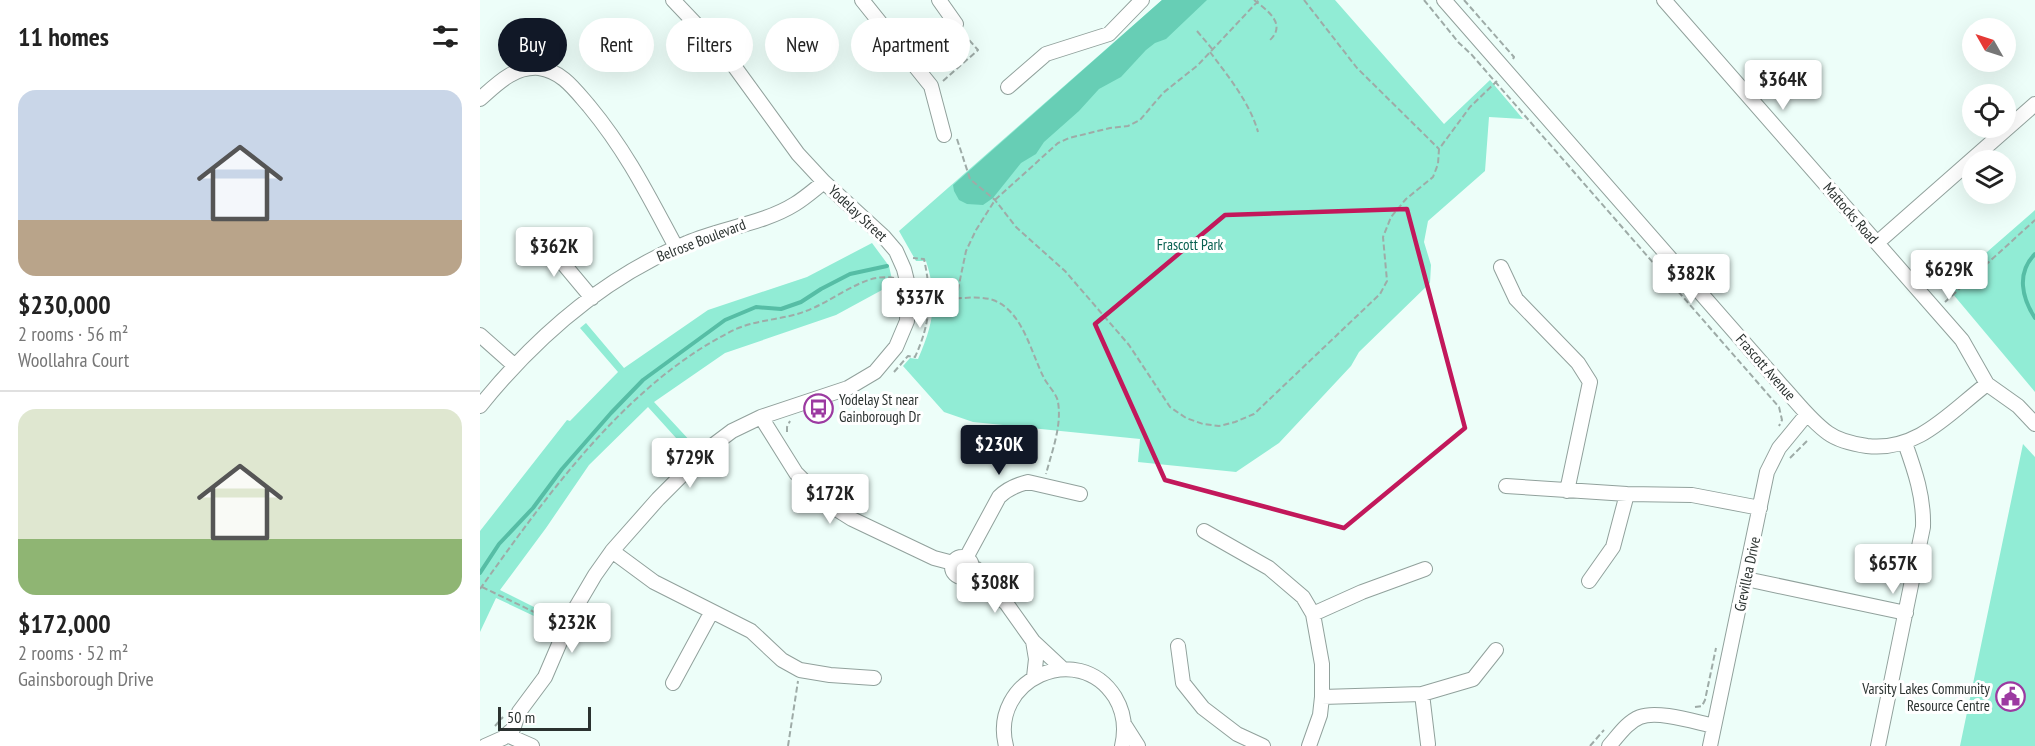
<!DOCTYPE html>
<html lang="en">
<head>
<meta charset="utf-8">
<style>
	:root { --surface:#fff; --page:#f2f2f2; --text:#222; --muted:#767676; --line:#e0e0e0; --accent:#111827 }
	body { margin:0; font-family:"PT Sans Narrow",sans-serif; background:var(--page); color:var(--text); height:100vh; display:flex; flex-direction:column; font-size:22px; white-space:nowrap }
	* { box-sizing:border-box; margin:0 }
	p { font-size:20px; color:var(--muted) }
	.icon { flex:none; width:33px; height:33px; fill:none; stroke:currentColor; stroke-width:2; stroke-linecap:round; stroke-linejoin:round }
	.map { position:relative; flex:1; overflow:hidden }
	.side { display:flex; flex-direction:column; background:var(--surface); width:480px }
	.side>* { flex:none }
	.guide { position:absolute; left:18px; top:18px; width:570px; height:54px; display:flex; gap:12px }
	.needle { width:39px; rotate:309deg }
	.buttons { position:absolute; left:1482px; top:18px; display:grid; gap:12px }
	.buttons a { display:grid; place-items:center; width:54px; height:54px; border-radius:50%; background:var(--surface); box-shadow:0 6px 24px #0002; font-size:30px }
	.scale { position:absolute; left:18px; bottom:15px; width:93px; box-sizing:border-box; padding-left:6px; border:3px solid #2b3230; border-top:0; font-size:16px; line-height:21px; white-space:nowrap; color:#2b3230; -webkit-text-stroke:4px #fff; paint-order:stroke }
	.price { position:absolute; translate:-50% -51px; padding:0 14px; border-radius:6px; background:#fff; color:#222; font-size:20px; line-height:39px; filter:drop-shadow(0 2px 3px #0008) }
	.price::after { content:''; position:absolute; left:50%; top:36px; width:18px; height:14px; margin-left:-9px; background:inherit; clip-path:polygon(0 0,100% 0,50% 100%) }
	.price.on { background:var(--accent); color:#fff }
	ul { padding:0; list-style:none }
	li { display:grid; align-content:center; gap:12px; height:318px; padding:0 18px }
	li+li { border-top:2px solid var(--line) }
	li span { display:grid; place-items:center; height:186px; border-radius:18px; color:#555 }
	li>.icon { margin-inline-start:auto }
	span .icon { width:108px; height:108px; fill:#fffc; stroke-width:1 }
	li b { font-size:26px }
	h2 { display:flex; justify-content:space-between; align-items:center; height:72px; padding:0 18px; font-size:26px }
	.tag { padding:0 21px; border-radius:27px; background:var(--surface); box-shadow:0 6px 24px #0002; font-size:21px; line-height:54px }
	.tag.on { background:var(--accent); color:#fff }
	main { display:flex; flex:1; min-height:0 }
	.map>svg:first-child { display:block }
	.green { fill:#91ecd5 }
	.forest { fill:#67ceb5 }
	.lines { fill:none; stroke-linecap:round; stroke-linejoin:round }
	.stream { stroke:#56bda5; stroke-width:4 }
	.minor-casing { stroke:#91a19c; stroke-width:16 }
	.path { stroke:#9eaba7; stroke-width:2; stroke-dasharray:6 3; stroke-linecap:butt }
	.minor { stroke:#fff; stroke-width:14 }
	.marked { fill:none; stroke:#c2185b; stroke-width:4.5; stroke-linejoin:round }
	.labels { text-anchor:middle; dominant-baseline:central; stroke-width:6; stroke-linejoin:round; paint-order:stroke }
	.street-label { font-size:15px; fill:#2b3230; stroke:#fff }
	.park-label { font-size:15px; fill:#076050; stroke:#fff }
	.poi-label { font-size:15px; fill:#2b3230; stroke:#fff; text-anchor:start }
</style>
</head>
<body>
<main>
<section class="side">
<h2>11 homes<svg class="icon" aria-label="filters" viewBox="0 0 24 24"><path d="M4 7h16M4 17h16"/><circle cx="9" cy="7" r="2"/><circle cx="15" cy="17" r="2"/></svg></h2>
<ul>
<li><span style="background:linear-gradient(#c9d6e8 70%,#b9a48a 0)"><svg class="icon" aria-label="home" viewBox="0 0 24 24"><path d="M3 11l9-7 9 7M6 9v11h12V9"/></svg></span><div><b>$230,000</b><p>2 rooms · 56 m²</p><p>Woollahra Court</p></div></li>
<li><span style="background:linear-gradient(#dfe7d0 70%,#8fb573 0)"><svg class="icon" aria-label="home" viewBox="0 0 24 24"><path d="M3 11l9-7 9 7M6 9v11h12V9"/></svg></span><div><b>$172,000</b><p>2 rooms · 52 m²</p><p>Gainsborough Drive</p></div></li>
</ul>
</section>
<div class="map">
<svg width="1555" height="746" viewBox="0 0 1555 746">
	<rect width="100%" height="100%" fill="#edfef9"/>
	<!-- green -->
	<path class="green" d="M 682,0 L 855,0 L 964,124 L 1010,80 L 1043,119 L 1009,117 L 1005,171 L 948,221 L 944,242 L 951,265 L 950,283 L 879,352 L 871,366 L 799,443 L 756,472 L 658,462 L 660,439 L 493,422 L 464,412 L 423,366 L 430,358 L 438,359 C 454,323 458,299 446,261 L 436,261 L 419,231 Z
		M 1555,210 L 1555,392 L 1467,287 Z
		M 392,243 L 409,266 L 413,284 L 356,315 L 245,353 L 174,402 L 212,443 L 206,449 L 168,407 L 109,465 L 66,528 L 20,590 L 74,617 L 71,624 L 16,598 L 0,632 L 0,531 L 87,420 L 90,421 L 138,372 L 100,328 L 106,323 L 144,368 L 228,310 L 327,277 Z
		M 1543,444 L 1555,457 L 1555,746 L 1480,746 Z"/>
	<!-- forest -->
	<path class="forest" d="M 682,0 L 727,0 L 686,39 L 675,43 L 666,50 L 641,77 L 619,89 L 599,111 L 564,142 L 556,154 L 541,163 L 513,198 L 503,205 L 487,204 L 479,200 L 474,191 L 473,185 Z"/>
	<g class="lines">
		<!-- stream -->
		<path class="stream" d="M 1555,254 C 1536,273 1542,298 1555,318
			M 0,573 L 19,544 L 53,508 L 82,469 L 131,413 L 163,380 L 245,320 L 276,307 L 301,309 L 321,302 L 341,289 L 370,274 L 407,266"/>
		<defs>
			<path id="minor" d="M 382,0 L 451,86 L 464,135
				M 459,0 L 476,24
				M 964,0 L 1302,386 C 1317,402 1330,420 1348,433 C 1359,441 1373,444 1387,446 C 1438,452 1470,412 1507,384
				M 1184,0 L 1482,340 L 1507,384 L 1538,406 L 1555,424
				M 528,87 L 566,54 L 629,34 L 662,0
				M 0,99 C 17,84 34,66 59,68 C 82,71 95,90 109,106 C 147,152 168,195 196,247
				M 61,237 L 112,298
				M 1397,243 L 1555,104
				M 1021,267 L 1036,299 L 1098,363 L 1110,382 L 1087,491
				M 0,335 L 35,366
				M 0,406 C 55,338 125,277 207,243 C 241,228 283,224 315,204 C 325,198 335,189 344,182
				M 281,417 L 316,473 L 345,502 L 372,519 L 454,558 L 473,563
				M 1026,486 L 1147,494 L 1212,495 L 1280,508
				M 724,531 L 789,568 L 823,597 L 833,614 L 842,664 L 842,697 L 840,715 L 829,746
				M 132,551 L 174,582 L 271,631 L 302,660 L 320,670 L 350,675 L 394,678
				M472 567a10 10 0 1 1 20 0a10 10 0 1 1-20 0Z
				M 486,558 L 519,497 C 527,489 536,485 548,482 L 600,494
				M 490,574 L 526,603 L 553,641 L 583,669
				M 1266,579 L 1426,613
				M 1109,581 L 1133,547 L 1147,494
				M 833,614 L 882,592 L 945,569
				M 553,641 L 556,659 L 554,677
				M 698,646 L 703,683 L 723,708 L 757,734 L 783,746
				M 193,683 L 231,613
				M 942,694 L 948,744
				M 842,697 L 942,694 L 993,679 L 1016,650
				M 644,724 L 658,746
				M 27,735 L 52,746
				M 5,746 L 23,738 L 33,729 L 39,712 L 65,677 L 92,614 L 115,575 L 132,551 L 178,499 L 228,449 L 252,431 L 281,417 L 368,388 L 395,372 L 416,347 L 427,321 L 428,285 L 424,269 L 416,251 L 404,237 L 344,182 L 318,154 L 249,59 L 193,0
				M 526,746 C 509,680 598,639 635,697 C 644,712 646,729 642,746
				M 1129,746 C 1138,736 1147,722 1160,717 C 1178,710 1215,722 1234,726
				M 1230,746 L 1287,472 L 1299,448 L 1327,414
				M 1398,746 L 1443,527 C 1444,497 1435,471 1425,443"/>
		</defs>
		<!-- minor casing -->
		<use href="#minor" class="minor-casing"/>
		<!-- path -->
		<path class="path" d="M 774,0 C 787,10 807,24 790,40
			M 824,0 L 877,68 L 959,149
			M 944,0 L 979,43 L 991,54 L 1299,407 L 1302,420 L 1299,426
			M 984,0 L 1034,57 L 1033,59
			M 717,31 L 733,50
			M 730,52 C 748,76 770,103 778,132
			M 463,81 L 498,50 L 483,33
			M 477,139 L 490,179 L 515,200 L 536,227 L 585,271 L 649,345 L 690,407 L 706,418 L 723,424 L 739,426 L 755,422 L 774,414 L 900,294 L 907,281 L 903,237 L 911,217 L 926,199 L 953,177 L 958,164 L 959,149 L 990,107 L 1017,81
			M 440,296 C 466,304 491,293 513,300 C 543,311 551,353 564,378 C 568,386 577,394 578,402 C 582,426 572,451 566,474
			M 476,299 L 486,251 L 496,230 L 515,200 L 578,143 L 589,138 L 630,128 L 648,126 L 660,120 L 683,93 L 718,65 L 779,0
			M 1465,302 L 1555,220
			M 414,372 L 428,356 L 435,357 C 451,322 452,296 444,259 L 433,258
			M 307,432 L 307,427 L 310,421
			M 1310,458 L 1329,439
			M 499,562 L 508,570
			M 2,587 L 75,622
			M 0,589 C 68,494 148,381 256,329 C 279,319 303,320 326,311 C 348,303 375,282 396,278 C 402,277 408,277 414,278
			M 1215,707 L 1222,706 L 1225,700 L 1236,648
			M 15,726 L 23,717
			M 308,746 L 318,681
			M 1110,746 L 1124,730"/>
		<!-- minor -->
		<use href="#minor" class="minor"/>
	</g>
	<!-- marked area -->
	<path class="marked" d="M 927,209 L 985,428 L 864,528 L 685,480 L 615,324 L 745,215 Z"/>
	<!-- icons -->
	<defs>
		<symbol id="bus-ring" viewBox="-11 -11 22 22"><circle r="9.5" fill="#fff" stroke="#9c3aa1" stroke-width="1.5"/><path d="M-5-6H5V4H4V6H2V4H-2V6H-4V4H-5ZM-3.5-4V0h7V-4ZM-3.5 1.2v1.5H-2V1.2ZM2 1.2v1.5H3.5V1.2Z" fill="#9c3aa1"/></symbol>
		<symbol id="civic-ring" viewBox="-11 -11 22 22"><circle r="9.5" fill="#fff" stroke="#9c3aa1" stroke-width="1.5"/><path d="M-.6-6.5H3V-4.5H.6V-3L4-1V1h2V6H-6V1h2V-1L-.6-3ZM-1.2 2.5V6h2.4V2.5Z" fill="#9c3aa1"/></symbol>
	</defs>
	<g fill-rule="evenodd">
		<use href="#bus-ring" x="322" y="392" width="33" height="33"/>
		<use href="#civic-ring" x="1514" y="680" width="33" height="33"/>
	</g>
	<g class="labels">
		<!-- street labels -->
		<g class="street-label">
			<text transform="translate(378 213) rotate(43)">Yodelay Street</text>
			<text transform="translate(1371 213) rotate(49)">Mattocks Road</text>
			<text transform="translate(221 240) rotate(-21)">Belrose Boulevard</text>
			<text transform="translate(1286 367) rotate(49)">Frascott Avenue</text>
			<text transform="translate(1267 574) rotate(-78)">Grevillea Drive</text>
		</g>
		<!-- park labels -->
		<g class="park-label">
			<text x="710" y="244">Frascott Park</text>
		</g>
		<!-- poi labels -->
		<g class="poi-label">
			<text x="359" y="399">Yodelay St near<tspan x="359" dy="17">Gainborough Dr</tspan></text>
			<text x="1510" y="688" text-anchor="end">Varsity Lakes Community<tspan x="1510" dy="17">Resource Centre</tspan></text>
		</g>
	</g>
</svg>
<div class="buttons">
<a><svg class="needle" viewBox="-14 -14 28 28"><path d="M0-13l5 13h-10z" fill="#e53935"/><path d="M0 13l5-13h-10z" fill="#767676"/></svg></a>
<a><svg class="icon" aria-label="locate" viewBox="0 0 24 24"><circle cx="12" cy="12" r="6"/><path d="M12 2v4M12 18v4M2 12h4M18 12h4"/></svg></a>
<a><svg class="icon" aria-label="layers" viewBox="0 0 24 24"><path d="M12 4l9 5-9 5-9-5zM3 14l9 5 9-5"/></svg></a>
</div>
<div class="scale">50 m</div>
<b class="price" style="left:1303px;top:111px">$364K</b>
<b class="price" style="left:74px;top:278px">$362K</b>
<b class="price" style="left:1469px;top:301px">$629K</b>
<b class="price" style="left:1211px;top:305px">$382K</b>
<b class="price" style="left:440px;top:329px">$337K</b>
<b class="price on" style="left:519px;top:476px">$230K</b>
<b class="price" style="left:210px;top:489px">$729K</b>
<b class="price" style="left:350px;top:525px">$172K</b>
<b class="price" style="left:1413px;top:595px">$657K</b>
<b class="price" style="left:515px;top:614px">$308K</b>
<b class="price" style="left:92px;top:654px">$232K</b>
<div class="guide">
<a class="tag on">Buy</a>
<a class="tag">Rent</a>
<a class="tag">Filters</a>
<a class="tag">New</a>
<a class="tag">Apartment</a>
</div>
</div>
</main>
</body>
</html>
